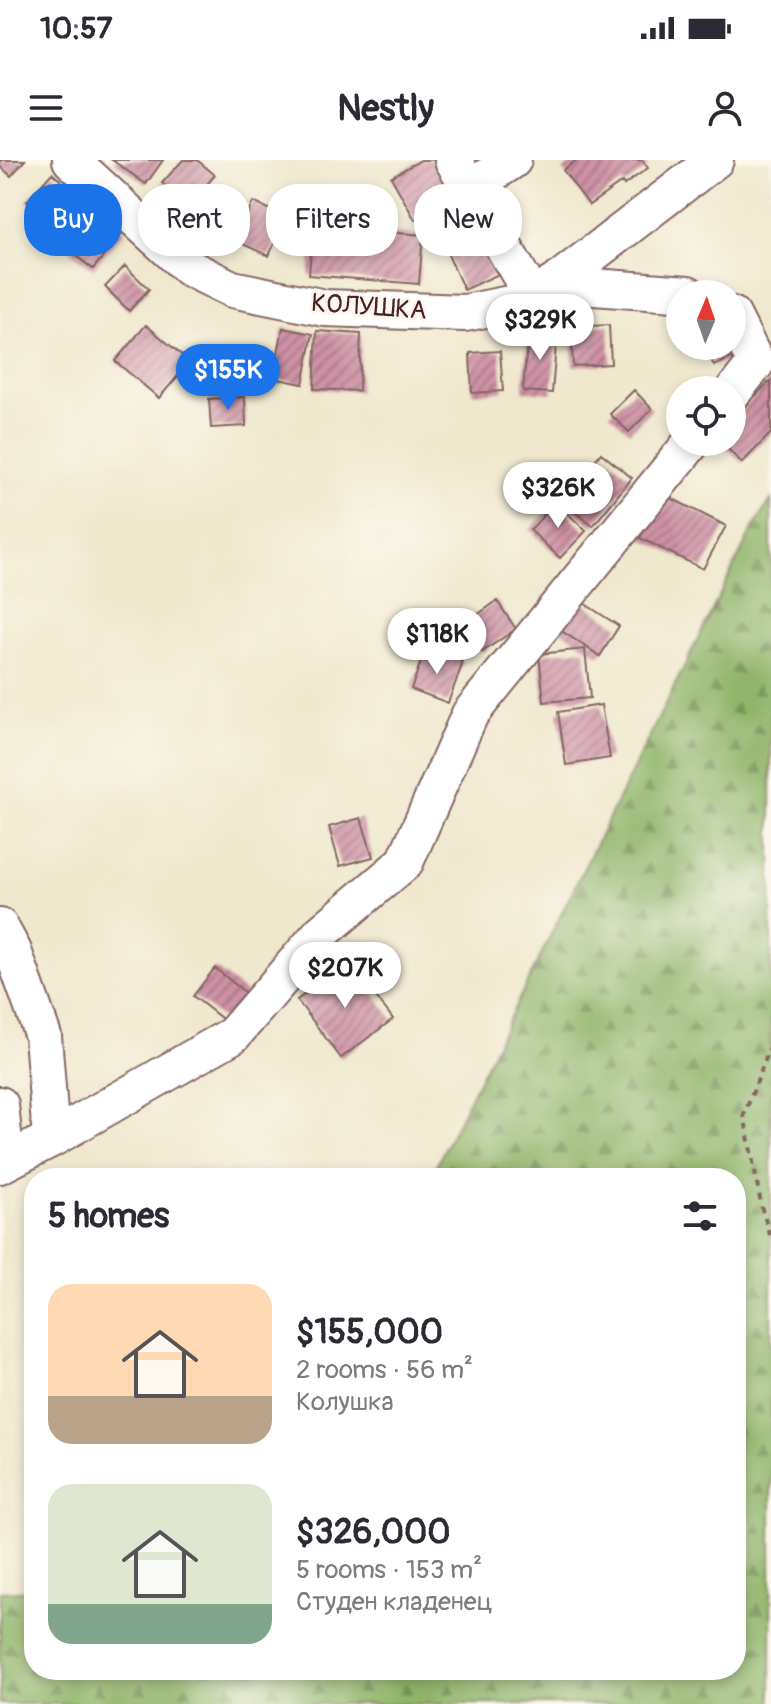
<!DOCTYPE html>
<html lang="en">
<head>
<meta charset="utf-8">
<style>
	:root { --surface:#fff; --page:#f7f7f7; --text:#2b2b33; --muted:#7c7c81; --accent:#1a73e8 }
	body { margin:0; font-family:Pangolin,sans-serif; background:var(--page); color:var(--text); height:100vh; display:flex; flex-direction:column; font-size:30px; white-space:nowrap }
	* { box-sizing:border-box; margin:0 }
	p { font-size:26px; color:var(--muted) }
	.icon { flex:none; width:44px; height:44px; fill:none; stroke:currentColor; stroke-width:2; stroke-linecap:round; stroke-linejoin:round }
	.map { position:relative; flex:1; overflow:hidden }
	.side { position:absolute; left:24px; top:1008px; width:722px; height:512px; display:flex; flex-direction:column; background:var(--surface); border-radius:32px; box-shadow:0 4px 12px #0003 }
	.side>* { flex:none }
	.guide { position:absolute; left:24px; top:24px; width:724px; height:72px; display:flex; gap:16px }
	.needle { width:52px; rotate:2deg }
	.fabs { position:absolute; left:666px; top:120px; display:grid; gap:16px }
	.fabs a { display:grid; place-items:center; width:80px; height:80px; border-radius:50%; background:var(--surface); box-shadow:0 4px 12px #0003; font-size:40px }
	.price { position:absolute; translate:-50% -68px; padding:0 18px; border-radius:28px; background:#fff; color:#222; font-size:26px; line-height:52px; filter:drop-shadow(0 2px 4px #0008) }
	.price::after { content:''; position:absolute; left:50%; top:48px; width:24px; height:18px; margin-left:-12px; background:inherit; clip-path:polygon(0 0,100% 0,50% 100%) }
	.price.selected { background:var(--accent); color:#fff }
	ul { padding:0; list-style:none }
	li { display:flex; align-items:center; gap:24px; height:200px; padding:0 24px }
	li span { display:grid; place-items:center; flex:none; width:224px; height:160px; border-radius:24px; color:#555 }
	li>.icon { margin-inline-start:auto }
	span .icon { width:96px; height:96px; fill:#fffc; stroke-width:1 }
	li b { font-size:34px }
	h2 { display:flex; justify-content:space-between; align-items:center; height:96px; padding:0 24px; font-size:34px }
	.tag { padding:0 28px; border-radius:32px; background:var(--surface); box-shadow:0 4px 12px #0003; font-size:28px; line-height:72px }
	.tag.selected { background:var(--accent); color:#fff }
	.status { display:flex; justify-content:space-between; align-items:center; height:56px; padding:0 40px; background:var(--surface); direction:ltr }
	.status svg { height:22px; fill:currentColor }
	header { display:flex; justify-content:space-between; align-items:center; height:104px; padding:0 24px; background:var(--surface); font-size:36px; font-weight:700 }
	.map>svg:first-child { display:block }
	.forest { fill:url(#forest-firs); stroke:#6d6a4a; stroke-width:2 }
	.building { fill:url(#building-hatch) }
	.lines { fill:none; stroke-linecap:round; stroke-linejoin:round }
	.minor-casing { stroke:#846564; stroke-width:40 }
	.path { stroke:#846564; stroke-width:4; stroke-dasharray:6 6; stroke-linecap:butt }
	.minor { stroke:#fff; stroke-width:36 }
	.labels { text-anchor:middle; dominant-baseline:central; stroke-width:6; stroke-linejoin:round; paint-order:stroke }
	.street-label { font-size:26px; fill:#4a1f2b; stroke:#fbf7ec }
</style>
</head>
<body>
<div class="status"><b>10:57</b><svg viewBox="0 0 49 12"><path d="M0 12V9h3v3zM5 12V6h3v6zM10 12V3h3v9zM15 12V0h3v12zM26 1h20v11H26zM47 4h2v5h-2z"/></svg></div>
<header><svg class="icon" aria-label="menu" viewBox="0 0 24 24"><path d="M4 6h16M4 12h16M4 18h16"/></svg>Nestly<svg class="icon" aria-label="person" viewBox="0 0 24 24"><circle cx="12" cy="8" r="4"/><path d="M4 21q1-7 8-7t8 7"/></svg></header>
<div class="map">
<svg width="771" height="1544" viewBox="0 0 771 1544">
	<defs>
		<pattern id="forest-firs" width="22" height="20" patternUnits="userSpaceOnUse" patternTransform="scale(2)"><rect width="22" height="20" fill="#90b56a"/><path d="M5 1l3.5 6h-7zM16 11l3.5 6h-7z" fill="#789357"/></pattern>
		<pattern id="building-hatch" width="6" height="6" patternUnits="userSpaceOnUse" patternTransform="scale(2)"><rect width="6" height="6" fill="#ce91a5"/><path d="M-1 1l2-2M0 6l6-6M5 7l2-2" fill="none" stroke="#a97687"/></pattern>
	</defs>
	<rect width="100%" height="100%" fill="#fbf7ec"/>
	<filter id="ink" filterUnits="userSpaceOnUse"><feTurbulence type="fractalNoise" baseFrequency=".0125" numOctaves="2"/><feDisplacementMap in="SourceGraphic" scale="16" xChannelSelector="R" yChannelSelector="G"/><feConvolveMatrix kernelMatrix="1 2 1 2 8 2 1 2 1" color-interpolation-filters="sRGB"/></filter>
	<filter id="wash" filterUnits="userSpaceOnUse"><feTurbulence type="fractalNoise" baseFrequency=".006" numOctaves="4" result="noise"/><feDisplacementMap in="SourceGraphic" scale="32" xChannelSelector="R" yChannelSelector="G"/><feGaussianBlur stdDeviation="1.8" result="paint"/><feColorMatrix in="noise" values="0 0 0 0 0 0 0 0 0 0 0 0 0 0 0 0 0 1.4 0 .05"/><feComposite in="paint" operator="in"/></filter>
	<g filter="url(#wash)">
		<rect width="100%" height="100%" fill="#efe8cd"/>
		<!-- forest -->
		<path class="forest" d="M 771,340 L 771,1544 L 0,1544 L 0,1432 L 34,1430 L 34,1510 L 736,1510 L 736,1018 L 430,1018 L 754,366 Z"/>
		<g id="blocks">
			<!-- building -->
			<path class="building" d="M 0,0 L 25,0 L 11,16 L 0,6 Z
				M 112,0 L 163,0 L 146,24 Z
				M 183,0 L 197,0 L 215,15 L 188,46 L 162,23 Z
				M 421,0 L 444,0 L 463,34 L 415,60 L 391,17 Z
				M 577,0 L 642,0 L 648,8 L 624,25 L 622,22 L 589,45 L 563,10 Z
				M 52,13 L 76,34 L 51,62 L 27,41 Z
				M 253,42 L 286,57 L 269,96 L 236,81 Z
				M 95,48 L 124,72 L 93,109 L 64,86 Z
				M 474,57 L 501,113 L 464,130 L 438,73 Z
				M 313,66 L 423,75 L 419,124 L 309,115 Z
				M 125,106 L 149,129 L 129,151 L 105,127 Z
				M 146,165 L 190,202 L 159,238 L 115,201 Z
				M 609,165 L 611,204 L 573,206 L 571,167 Z
				M 283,168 L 313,174 L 303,224 L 273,218 Z
				M 317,171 L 361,174 L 359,231 L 314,229 Z
				M 528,171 L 557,173 L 552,233 L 523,231 Z
				M 705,186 L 732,186 L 745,192 L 714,206 Z
				M 500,191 L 503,231 L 472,233 L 470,193 Z
				M 771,220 L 771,273 L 742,303 L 721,282 L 732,282 L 732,260 Z
				M 634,230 L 652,249 L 629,272 L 610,254 Z
				M 245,237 L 246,266 L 211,268 L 209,239 Z
				M 601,293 L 632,318 L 593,366 L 562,342 Z
				M 663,334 L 726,366 L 703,409 L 640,378 Z
				M 556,342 L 586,371 L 560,398 L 530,370 Z
				M 579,440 L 619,466 L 600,496 L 560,470 Z
				M 497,441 L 516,469 L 482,492 L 463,465 Z
				M 426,488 L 463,502 L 448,543 L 411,529 Z
				M 585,489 L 590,538 L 544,542 L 539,494 Z
				M 601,545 L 610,598 L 566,605 L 558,552 Z
				M 361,658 L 373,697 L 340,706 L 329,667 Z
				M 349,801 L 393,859 L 341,898 L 297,840 Z
				M 215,808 L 247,834 L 225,861 L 193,836 Z"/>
		</g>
	</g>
	<g filter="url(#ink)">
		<use href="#blocks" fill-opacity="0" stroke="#846564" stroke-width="2"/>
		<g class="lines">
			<defs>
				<path id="minor" d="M 71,0 L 189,108 L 232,129 L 325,148 L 465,153 L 534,139 L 715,0
					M 453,0 L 534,139
					M 469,29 L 513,0
					M 553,124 L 688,134
					M 732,155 L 756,203 L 732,233
					M 0,767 L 13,791 L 43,876 L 51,979
					M 0,945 L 6,1002
					M 0,1005 L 51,979 L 233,875 L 321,773 L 405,702 L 470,554 L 692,282"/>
			</defs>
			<!-- minor casing -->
			<use href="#minor" class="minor-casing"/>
			<!-- path -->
			<path class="path" d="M 771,885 L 744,955 L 762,1049 L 771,1078"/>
			<!-- minor -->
			<use href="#minor" class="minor"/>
		</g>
	</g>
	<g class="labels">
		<!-- street labels -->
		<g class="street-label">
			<text transform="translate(369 147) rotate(4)">КОЛУШКА</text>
		</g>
	</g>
</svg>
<div class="fabs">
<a><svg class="needle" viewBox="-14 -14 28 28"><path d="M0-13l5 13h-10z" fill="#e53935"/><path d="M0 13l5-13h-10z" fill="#7c7c81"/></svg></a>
<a><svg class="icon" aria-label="locate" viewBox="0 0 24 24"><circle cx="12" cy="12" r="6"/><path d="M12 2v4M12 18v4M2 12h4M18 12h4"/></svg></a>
</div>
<b class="price" style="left:540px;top:202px">$329K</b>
<b class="price selected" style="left:228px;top:252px">$155K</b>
<b class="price" style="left:558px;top:370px">$326K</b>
<b class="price" style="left:437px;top:516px">$118K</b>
<b class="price" style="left:345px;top:850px">$207K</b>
<div class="guide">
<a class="tag selected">Buy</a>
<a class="tag">Rent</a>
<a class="tag">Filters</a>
<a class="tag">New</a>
</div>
<section class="side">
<h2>5 homes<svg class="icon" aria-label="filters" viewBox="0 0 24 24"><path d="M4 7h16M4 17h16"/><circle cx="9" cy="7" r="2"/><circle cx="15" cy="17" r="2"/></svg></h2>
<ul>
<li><span style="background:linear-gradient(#ffd9b3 70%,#b9a48a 0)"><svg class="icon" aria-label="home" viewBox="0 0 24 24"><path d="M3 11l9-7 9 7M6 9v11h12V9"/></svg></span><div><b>$155,000</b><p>2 rooms · 56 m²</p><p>Колушка</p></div></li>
<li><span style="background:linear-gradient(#dfe7d0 75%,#7fa58c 0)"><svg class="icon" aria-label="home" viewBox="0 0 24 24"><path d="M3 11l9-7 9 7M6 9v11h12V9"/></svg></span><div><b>$326,000</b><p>5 rooms · 153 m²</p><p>Студен кладенец</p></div></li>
</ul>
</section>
</div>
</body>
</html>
